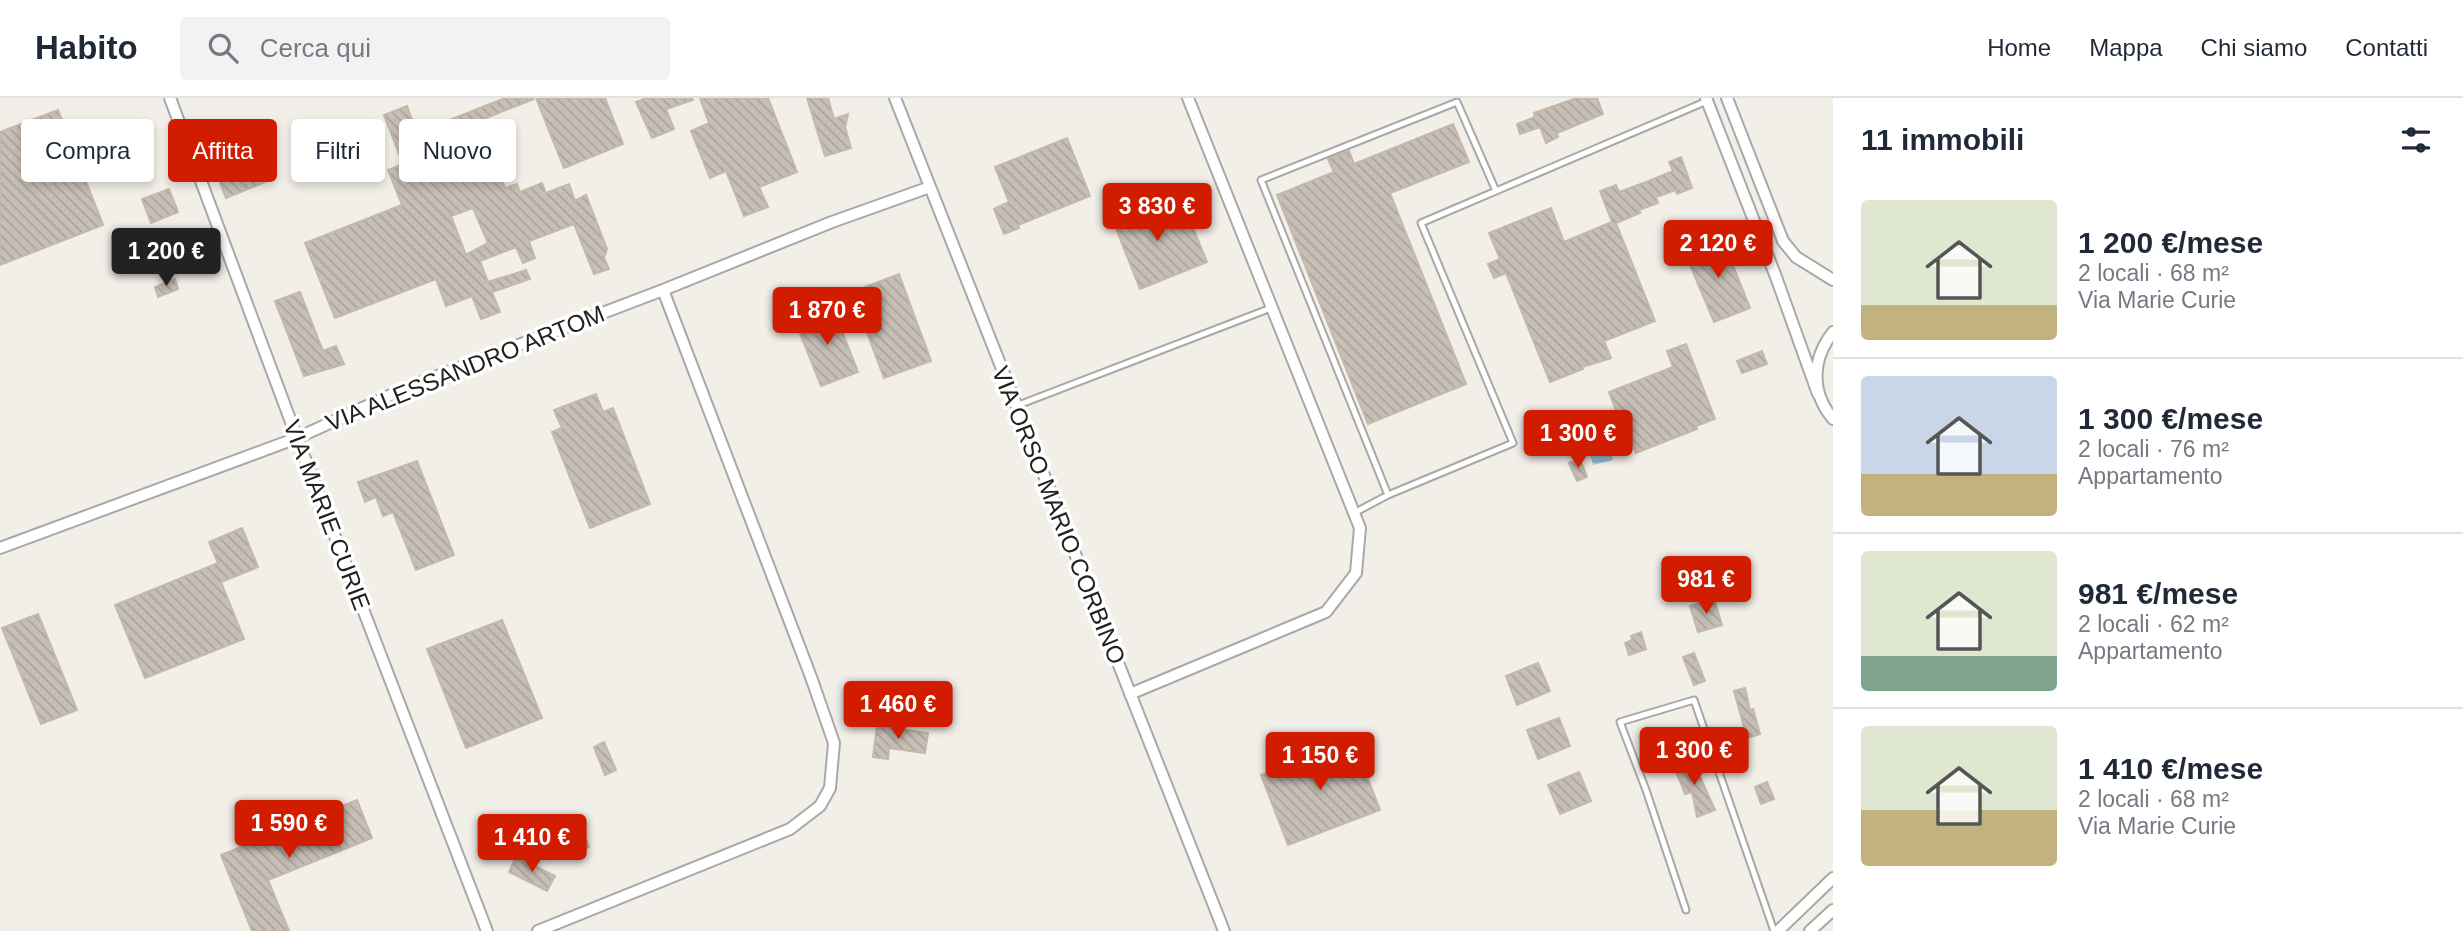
<!DOCTYPE html>
<html lang="it">
<head>
<meta charset="utf-8">
<style>
	:root { --surface:#fff; --page:#f2f2f3; --text:#1f2937; --muted:#747a83; --line:#e0e1e3; --accent:#d11c00 }
	body { margin:0; font-family:Helvetica,sans-serif; background:var(--page); color:var(--text); height:100vh; display:flex; flex-direction:column; font-size:26px; white-space:nowrap }
	* { box-sizing:border-box; margin:0 }
	p { font-size:23px; color:var(--muted) }
	.icon { flex:none; width:38px; height:38px; fill:none; stroke:currentColor; stroke-width:2; stroke-linecap:round; stroke-linejoin:round }
	.map { position:relative; flex:1; overflow:hidden }
	.drawer { display:flex; flex-direction:column; background:var(--surface); width:630px }
	.drawer>* { flex:none }
	.hud { position:absolute; left:21px; top:21px; width:665px; height:63px; display:flex; gap:14px }
	.price { position:absolute; translate:-50% -60px; padding:0 16px; border-radius:7px; background:var(--accent); color:#fff; font-size:23px; line-height:46px; filter:drop-shadow(0 2px 4px #0008) }
	.price::after { content:''; position:absolute; left:50%; top:42px; width:21px; height:16px; margin-left:-10px; background:inherit; clip-path:polygon(0 0,100% 0,50% 100%) }
	.price.current { background:#222; color:#fff }
	ul { padding:0; list-style:none }
	li { display:flex; align-items:center; gap:21px; height:175px; padding:0 28px }
	li+li { border-top:2px solid var(--line) }
	li span { display:grid; place-items:center; flex:none; width:196px; height:140px; border-radius:7px; color:#555 }
	li>.icon { margin-inline-start:auto }
	span .icon { width:84px; height:84px; fill:#fffc; stroke-width:1 }
	li b { font-size:30px }
	h2 { display:flex; justify-content:space-between; align-items:center; height:84px; padding:0 28px; font-size:30px }
	.pill { padding:0 24px; border-radius:7px; background:var(--surface); box-shadow:0 4px 10px #0003; font-size:24px; line-height:63px }
	.pill.current { background:var(--accent); color:#fff }
	header { display:flex; align-items:center; gap:42px; box-sizing:border-box; height:98px; padding:0 35px; background:var(--surface); border-bottom:2px solid var(--line) }
	header strong { font-size:33px }
	nav { display:flex; gap:38px; margin-inline-start:auto; font-size:24px }
	.search { width:490px; height:63px; background:var(--page); display:flex; align-items:center; gap:18px; box-sizing:border-box; padding:0 24px; border-radius:7px; color:var(--muted); font-size:26px }
	main { display:flex; flex:1; min-height:0 }
	.map>svg:first-child { display:block }
	.water { fill:url(#water-rules) }
	.building { fill:url(#building-back-hatch); stroke:#c4b8a8; stroke-width:2; fill-rule:evenodd }
	.lines { fill:none; stroke-linecap:round; stroke-linejoin:round }
	.lane-casing { stroke:#a8a8a8; stroke-width:9 }
	.street-casing { stroke:#a8a8a8; stroke-width:14 }
	.lane { stroke:#fff; stroke-width:5 }
	.street { stroke:#fff; stroke-width:10 }
	.labels { text-anchor:middle; dominant-baseline:central; stroke-width:7; stroke-linejoin:round; paint-order:stroke }
	.street-label { font-size:24px; fill:#212121; stroke:#fff }
</style>
</head>
<body>
<header>
<strong>Habito</strong>
<div class="search"><svg class="icon" aria-label="search" viewBox="0 0 24 24"><circle cx="10" cy="10" r="6"/><path d="M15 15l6 6"/></svg>Cerca qui</div>
<nav><a>Home</a><a>Mappa</a><a>Chi siamo</a><a>Contatti</a></nav>
</header>
<main>
<div class="map">
<svg width="1833" height="833" viewBox="0 0 1833 833">
	<defs>
		<pattern id="water-rules" width="6" height="5" patternUnits="userSpaceOnUse" patternTransform="scale(1.75)"><rect width="6" height="5" fill="#a6cbe1"/><path d="M0 2.5h6" fill="none" stroke="#8faec1"/></pattern>
		<pattern id="building-back-hatch" width="6" height="6" patternUnits="userSpaceOnUse" patternTransform="scale(1.75)"><rect width="6" height="6" fill="#c7bfb6"/><path d="M-1 5l2 2M0 0l6 6M5-1l2 2" fill="none" stroke="#aba49c"/></pattern>
	</defs>
	<rect width="100%" height="100%" fill="#f1efe7"/>
	<!-- water -->
	<path class="water" d="M 1608,341 L 1613,362 L 1593,367 L 1587,346 Z"/>
	<!-- building -->
	<path class="building" d="M 505,0 L 534,1 L 422,45 L 432,70 L 488,48 L 505,90 L 517,86 L 520,94 L 542,85 L 546,95 L 569,86 L 575,103 L 586,97 L 607,151 L 604,160 L 609,171 L 594,176 L 574,126 L 529,143 L 535,160 L 523,165 L 516,149 L 480,163 L 488,184 L 526,172 L 530,181 L 492,194 L 500,214 L 481,221 L 472,198 L 446,208 L 436,181 L 335,220 L 305,145 L 402,107 L 388,72 L 403,66 L 384,17 L 407,8 L 417,35 ZM 473,110 L 488,145 L 466,157 L 451,118 Z
		M 536,0 L 605,0 L 623,46 L 564,70 Z
		M 646,0 L 692,0 L 693,2 L 666,11 L 674,31 L 652,40 L 636,4 Z
		M 700,0 L 768,0 L 797,74 L 759,89 L 768,109 L 744,118 L 726,73 L 710,80 L 691,33 L 709,25 Z
		M 807,0 L 828,0 L 834,21 L 848,16 L 845,29 L 851,50 L 825,58 Z
		M 1577,0 L 1597,0 L 1603,16 L 1557,35 L 1558,39 L 1546,45 L 1540,29 L 1520,36 L 1517,26 L 1535,19 L 1534,15 Z
		M 58,12 L 103,127 L 0,167 L 0,34 Z
		M 1453,26 L 1469,64 L 1390,95 L 1466,286 L 1368,326 L 1277,97 L 1334,74 L 1328,61 L 1349,53 L 1354,66 Z
		M 1067,40 L 1090,98 L 1018,127 L 1019,130 L 1004,136 L 994,111 L 1009,104 L 995,69 Z
		M 1681,59 L 1692,90 L 1677,96 L 1676,92 L 1656,99 L 1658,105 L 1639,112 L 1640,115 L 1616,125 L 1655,223 L 1604,243 L 1611,260 L 1582,269 L 1583,271 L 1550,284 L 1506,175 L 1494,180 L 1488,166 L 1500,161 L 1489,135 L 1551,110 L 1564,144 L 1612,124 L 1600,93 L 1616,87 L 1619,94 L 1649,83 L 1673,73 L 1669,64 Z
		M 263,65 L 270,82 L 226,100 L 219,82 Z
		M 169,91 L 178,114 L 151,125 L 142,101 Z
		M 1125,97 L 1138,127 L 1184,108 L 1207,164 L 1140,191 L 1106,105 Z
		M 1722,140 L 1750,210 L 1714,224 L 1685,155 Z
		M 899,176 L 931,263 L 884,280 L 852,194 Z
		M 175,181 L 178,191 L 158,199 L 155,189 Z
		M 300,194 L 323,253 L 336,248 L 344,266 L 304,278 L 275,203 Z
		M 833,210 L 858,274 L 821,288 L 796,225 Z
		M 1686,246 L 1715,321 L 1696,328 L 1697,331 L 1636,355 L 1628,335 L 1625,336 L 1609,294 L 1673,269 L 1667,253 Z
		M 1762,253 L 1767,266 L 1742,275 L 1737,263 Z
		M 596,296 L 603,314 L 613,310 L 650,406 L 590,430 L 552,334 L 562,330 L 554,312 Z
		M 1580,361 L 1587,379 L 1577,383 L 1569,365 Z
		M 417,363 L 454,457 L 416,472 L 393,414 L 383,418 L 376,399 L 365,404 L 358,384 Z
		M 242,430 L 258,469 L 221,484 L 244,541 L 145,580 L 115,507 L 218,465 L 209,444 Z
		M 1714,501 L 1722,527 L 1698,534 L 1690,508 Z
		M 38,516 L 77,612 L 41,626 L 2,530 Z
		M 502,522 L 542,620 L 466,650 L 427,551 Z
		M 1641,534 L 1646,551 L 1629,557 L 1625,545 L 1632,542 L 1631,538 Z
		M 1694,555 L 1705,583 L 1694,587 L 1683,559 Z
		M 1538,565 L 1550,593 L 1517,607 L 1506,578 Z
		M 1745,590 L 1750,612 L 1753,611 L 1760,636 L 1747,640 L 1734,593 Z
		M 1559,620 L 1570,648 L 1538,661 L 1527,632 Z
		M 877,628 L 928,635 L 925,655 L 889,650 L 888,661 L 873,659 Z
		M 1353,642 L 1380,712 L 1288,747 L 1261,677 Z
		M 604,644 L 616,672 L 605,677 L 594,649 Z
		M 1692,661 L 1715,712 L 1697,719 L 1692,694 L 1685,696 L 1674,668 Z
		M 1579,674 L 1591,703 L 1560,716 L 1548,687 Z
		M 1767,684 L 1774,701 L 1761,706 L 1755,689 Z
		M 357,702 L 372,740 L 268,782 L 289,833 L 252,833 L 221,757 Z
		M 585,739 L 589,749 L 572,756 L 568,746 Z
		M 516,759 L 555,778 L 547,793 L 509,774 Z"/>
	<g class="lines">
		<defs>
			<path id="lane" d="M 1016,308 L 1271,210
				M 1388,397 L 1261,82 L 1457,4 L 1496,93
				M 1354,415 L 1388,397 L 1513,345 L 1421,125 L 1707,3
				M 1686,812 L 1646,692 L 1620,624 L 1694,602 L 1774,833"/>
			<path id="street" d="M 170,0 L 297,340 L 487,833
				M 895,0 L 1224,833
				M 1706,0 L 1776,179 L 1818,296
				M 1727,0 L 1783,143 L 1796,159 L 1833,182
				M 1833,234 C 1812,261 1810,294 1833,321
				M 0,450 L 297,340 L 406,290 L 663,192 L 832,124 L 930,89
				M 1130,596 L 1326,514 L 1356,475 L 1360,430 L 1188,0
				M 538,833 L 790,731 L 820,708 L 830,690 L 834,645 L 811,579 L 663,192
				M 1778,833 L 1833,780
				M 1810,833 L 1833,812"/>
		</defs>
		<!-- lane casing -->
		<use href="#lane" class="lane-casing"/>
		<!-- street casing -->
		<use href="#street" class="street-casing"/>
		<!-- lane -->
		<use href="#lane" class="lane"/>
		<!-- street -->
		<use href="#street" class="street"/>
	</g>
	<g class="labels">
		<!-- street labels -->
		<g class="street-label">
			<text transform="translate(465 270) rotate(-22)">VIA ALESSANDRO ARTOM</text>
			<text transform="translate(327 417) rotate(69)">VIA MARIE CURIE</text>
			<text transform="translate(1059 417) rotate(68)">VIA ORSO MARIO CORBINO</text>
		</g>
	</g>
</svg>
<b class="price" style="left:1157px;top:145px">3 830 €</b>
<b class="price" style="left:1718px;top:182px">2 120 €</b>
<b class="price current" style="left:166px;top:190px">1 200 €</b>
<b class="price" style="left:827px;top:249px">1 870 €</b>
<b class="price" style="left:1578px;top:372px">1 300 €</b>
<b class="price" style="left:1706px;top:518px">981 €</b>
<b class="price" style="left:898px;top:643px">1 460 €</b>
<b class="price" style="left:1694px;top:689px">1 300 €</b>
<b class="price" style="left:1320px;top:694px">1 150 €</b>
<b class="price" style="left:289px;top:762px">1 590 €</b>
<b class="price" style="left:532px;top:776px">1 410 €</b>
<div class="hud">
<a class="pill">Compra</a>
<a class="pill current">Affitta</a>
<a class="pill">Filtri</a>
<a class="pill">Nuovo</a>
</div>
</div>
<section class="drawer">
<h2>11 immobili<svg class="icon" aria-label="filters" viewBox="0 0 24 24"><path d="M4 7h16M4 17h16"/><circle cx="9" cy="7" r="2"/><circle cx="15" cy="17" r="2"/></svg></h2>
<ul>
<li><span style="background:linear-gradient(#dfe7d0 75%,#c2b280 0)"><svg class="icon" aria-label="home" viewBox="0 0 24 24"><path d="M3 11l9-7 9 7M6 9v11h12V9"/></svg></span><div><b>1 200 €/mese</b><p>2 locali · 68 m²</p><p>Via Marie Curie</p></div></li>
<li><span style="background:linear-gradient(#c9d6e8 70%,#c2b280 0)"><svg class="icon" aria-label="home" viewBox="0 0 24 24"><path d="M3 11l9-7 9 7M6 9v11h12V9"/></svg></span><div><b>1 300 €/mese</b><p>2 locali · 76 m²</p><p>Appartamento</p></div></li>
<li><span style="background:linear-gradient(#dfe7d0 75%,#7fa58c 0)"><svg class="icon" aria-label="home" viewBox="0 0 24 24"><path d="M3 11l9-7 9 7M6 9v11h12V9"/></svg></span><div><b>981 €/mese</b><p>2 locali · 62 m²</p><p>Appartamento</p></div></li>
<li><span style="background:linear-gradient(#dfe7d0 60%,#c2b280 0)"><svg class="icon" aria-label="home" viewBox="0 0 24 24"><path d="M3 11l9-7 9 7M6 9v11h12V9"/></svg></span><div><b>1 410 €/mese</b><p>2 locali · 68 m²</p><p>Via Marie Curie</p></div></li>
</ul>
</section>
</main>
</body>
</html>
